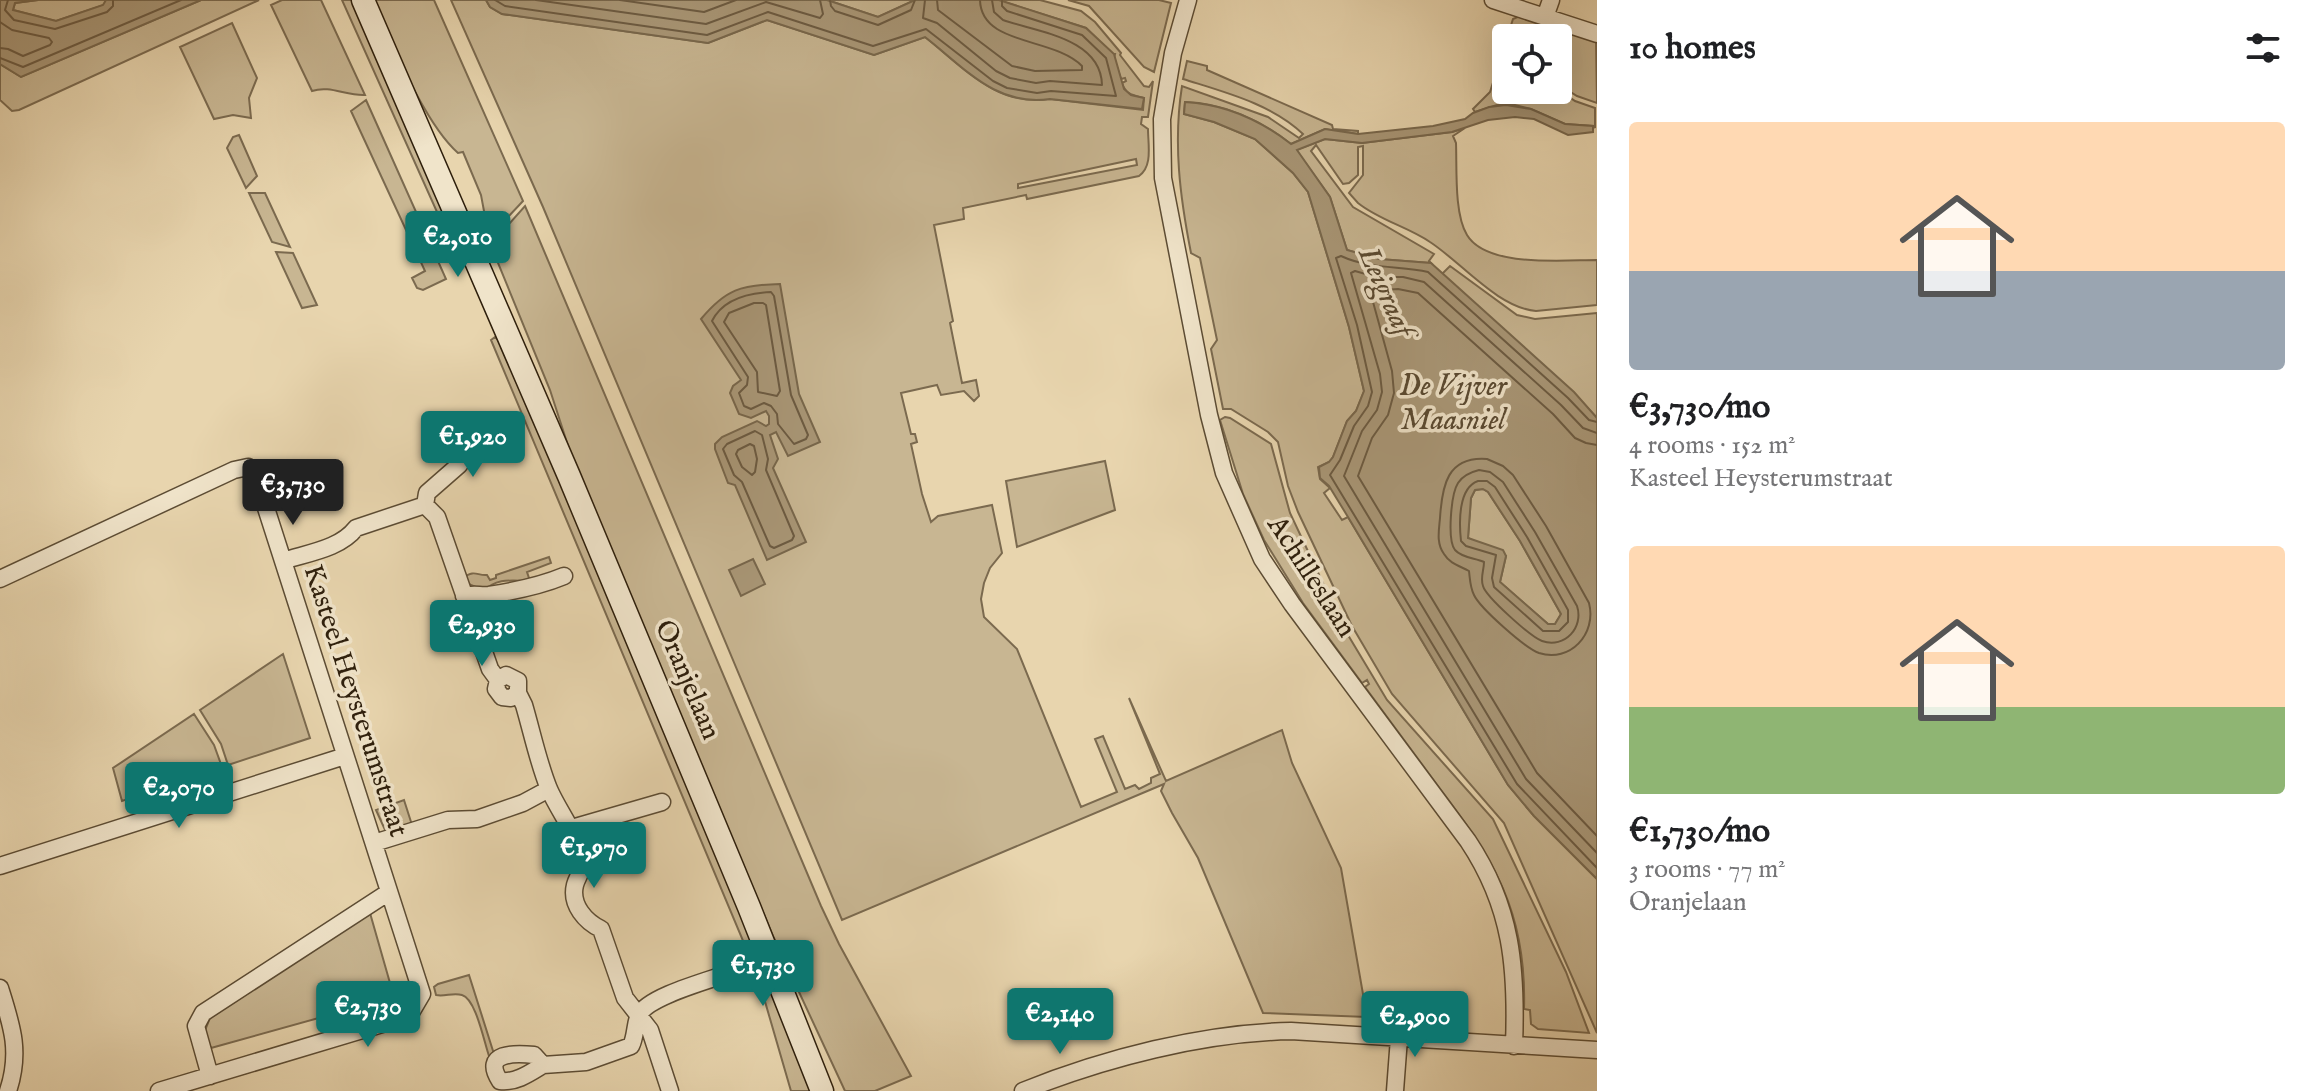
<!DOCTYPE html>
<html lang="en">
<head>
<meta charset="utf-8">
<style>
	:root { --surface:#fff; --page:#f6f6f6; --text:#202124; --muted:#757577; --accent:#0f766e }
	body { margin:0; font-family:"IM FELL English",serif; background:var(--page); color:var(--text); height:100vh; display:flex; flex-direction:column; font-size:30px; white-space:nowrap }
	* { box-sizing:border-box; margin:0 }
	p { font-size:26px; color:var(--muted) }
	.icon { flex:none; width:44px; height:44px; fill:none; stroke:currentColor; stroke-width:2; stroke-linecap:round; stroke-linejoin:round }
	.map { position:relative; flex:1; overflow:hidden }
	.side { display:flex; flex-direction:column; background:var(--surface); width:720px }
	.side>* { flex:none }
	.tools { position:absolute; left:1492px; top:24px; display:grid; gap:16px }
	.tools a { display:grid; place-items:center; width:80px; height:80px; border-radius:8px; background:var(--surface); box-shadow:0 8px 32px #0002; font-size:40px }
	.price { position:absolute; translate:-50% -68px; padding:0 18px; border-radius:8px; background:var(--accent); color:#fff; font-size:26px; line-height:52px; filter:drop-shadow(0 2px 4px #0008) }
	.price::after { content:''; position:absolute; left:50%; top:48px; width:24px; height:18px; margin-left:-12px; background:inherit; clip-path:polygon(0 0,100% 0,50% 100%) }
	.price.selected { background:#222; color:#fff }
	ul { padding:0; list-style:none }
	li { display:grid; align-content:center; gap:16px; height:424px; padding:0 32px }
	li span { display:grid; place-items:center; height:248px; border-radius:8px; color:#555 }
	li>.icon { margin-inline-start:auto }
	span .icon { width:144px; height:144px; fill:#fffc; stroke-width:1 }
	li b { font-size:34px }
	h2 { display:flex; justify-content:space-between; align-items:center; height:96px; padding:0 32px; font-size:34px }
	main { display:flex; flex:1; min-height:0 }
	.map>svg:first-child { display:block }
	.green { fill:#c8b692; stroke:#7b6a4f; stroke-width:2; fill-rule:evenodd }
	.water { fill:#a99777; stroke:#78674c; stroke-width:2; fill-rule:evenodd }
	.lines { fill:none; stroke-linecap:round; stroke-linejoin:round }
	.shore { stroke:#6c5b42; stroke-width:2 }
	.street-casing { stroke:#5c4c34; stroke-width:19 }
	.secondary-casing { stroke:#2e1f0c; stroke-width:25 }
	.street { stroke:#f0e4ca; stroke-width:16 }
	.secondary { stroke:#f0e4ca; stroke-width:22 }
	.labels { text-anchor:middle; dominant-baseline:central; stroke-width:7; stroke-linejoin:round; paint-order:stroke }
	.street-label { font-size:28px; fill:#2e1f0c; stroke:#f0e4ca }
	.water-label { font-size:30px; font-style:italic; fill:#594931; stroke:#f0e4ca }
</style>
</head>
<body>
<main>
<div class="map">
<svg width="1597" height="1091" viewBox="0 0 1597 1091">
	<rect width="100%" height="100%" fill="#e8d5ae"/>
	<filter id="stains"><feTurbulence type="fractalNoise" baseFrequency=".0025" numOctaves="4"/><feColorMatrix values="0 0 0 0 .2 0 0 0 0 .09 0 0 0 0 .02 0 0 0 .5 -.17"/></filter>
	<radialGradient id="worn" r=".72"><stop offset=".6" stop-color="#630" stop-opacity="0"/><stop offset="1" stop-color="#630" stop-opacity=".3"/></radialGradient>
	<!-- green -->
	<path class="green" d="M 38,0 L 106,0 L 104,5 L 56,21 L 13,10 L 15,3 Z
		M 201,0 L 259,0 L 19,110 L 12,111 L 0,100 L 0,64 L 21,77 Z
		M 282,0 L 321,0 L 365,95 C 346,96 330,85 312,91 L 271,5 Z
		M 342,0 L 353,0 L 460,237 L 450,241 Z
		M 372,0 L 434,0 L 523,201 L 507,218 L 487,227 L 481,195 L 463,152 L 458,153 C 424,123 392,43 372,0 Z
		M 451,0 L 486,0 L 490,7 L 502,14 L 708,43 L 767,20 L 874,55 L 925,37 C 964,68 997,107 1050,99 L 1143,110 L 1144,98 C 1133,95 1126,95 1122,83 L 1126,81 L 1125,78 L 1121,79 L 1114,58 L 1115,54 L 1112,54 L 1086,28 L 998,0 L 1040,0 L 1081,11 L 1095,22 L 1121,53 L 1120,55 L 1144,86 L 1149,87 L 1153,81 L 1148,117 L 1142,117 L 1141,124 L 1148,129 C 1148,145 1153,166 1139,176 L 1027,199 L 1026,195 L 963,208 L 964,219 L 934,225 L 953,321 L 950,323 L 962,383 L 976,380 L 979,396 L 974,401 L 964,391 L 941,395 L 937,385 L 901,393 L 911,434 L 915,434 L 917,442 L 911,444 L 922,494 L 931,522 L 938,516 L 992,505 L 1002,553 L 990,568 L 984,583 L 981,599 L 984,617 L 1017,649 L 1081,807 L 1117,792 L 1095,739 L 1103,736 L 1125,789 L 1135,785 L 1139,789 L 1151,783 L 1151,778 L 1160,774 L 1129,698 L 1166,781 L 1282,730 L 1292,763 L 1341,868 L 1367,1017 L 1263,1013 L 1198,858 L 1172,813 L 1161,791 L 1164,784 L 842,920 L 543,207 ZM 1136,159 L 1137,165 L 1018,188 L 1018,184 Z
		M 827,0 L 915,0 L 878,17 Z
		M 1068,0 L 1159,0 L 1171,3 L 1154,72 L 1144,67 L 1089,6 Z
		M 1520,16 L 1596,41 L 1597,103 L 1577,96 L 1558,84 L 1558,38 L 1507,38 L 1513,19 Z
		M 232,23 L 257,78 L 249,98 L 251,118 L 233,115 L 214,119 L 180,47 Z
		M 1187,61 L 1207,66 L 1207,70 L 1332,125 L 1333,129 L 1358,131 L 1358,134 L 1325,129 L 1291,144 C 1261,120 1223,103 1185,102 L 1184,114 L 1214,122 L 1255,139 L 1293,173 L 1308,192 L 1349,327 L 1364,391 L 1356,411 L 1347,421 L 1333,457 L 1329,462 L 1318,467 L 1320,479 L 1330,488 L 1324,493 L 1342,520 L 1348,517 L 1508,785 L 1534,816 L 1597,879 L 1597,1033 L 1504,823 L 1392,694 L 1352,626 L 1298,512 L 1288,486 L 1278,442 L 1268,432 L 1231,409 L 1223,409 L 1211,349 L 1217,340 L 1200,258 L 1191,253 C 1180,197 1173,143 1182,86 L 1268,117 L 1299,138 L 1303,134 C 1272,104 1224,92 1183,79 Z
		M 1498,67 L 1506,69 L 1506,90 L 1558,89 L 1575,101 L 1595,108 L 1595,128 L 1594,126 L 1565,124 L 1531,109 L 1515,105 L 1497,105 L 1475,112 L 1473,109 L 1490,92 Z
		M 366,100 L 446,279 L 423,290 L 417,288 L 412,278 L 425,271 L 351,111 Z
		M 1465,128 L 1453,136 L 1456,143 C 1457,168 1454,214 1467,235 C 1487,268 1564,260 1597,260 L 1597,305 L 1536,311 C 1498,308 1461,262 1430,242 C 1408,227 1379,220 1358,203 L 1349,193 L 1363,175 L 1363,146 L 1358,147 L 1358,175 L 1349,183 L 1343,184 L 1316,145 L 1311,151 L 1353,207 L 1434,254 L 1429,261 L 1431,263 L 1379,259 L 1347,250 L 1330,197 L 1296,150 L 1325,139 L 1362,143 L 1452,132 Z
		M 239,135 L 257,176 L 246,188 L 227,148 L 233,137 Z
		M 249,193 L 265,193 L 290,247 L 272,242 Z
		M 525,206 L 821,906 L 839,944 L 911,1076 L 875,1091 L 845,1091 L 773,936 L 574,464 L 550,390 L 487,236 L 487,233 L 510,223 Z
		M 276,252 L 293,253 L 317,305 L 302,308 Z
		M 1450,266 L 1517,315 L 1535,319 L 1597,313 L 1597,418 L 1573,392 L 1442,274 Z
		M 495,337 L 507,348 L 816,1091 L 791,1091 L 757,974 L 491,340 Z
		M 1225,417 L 1230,418 L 1271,444 L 1290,513 L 1345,630 L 1387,700 L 1493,819 L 1566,972 L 1589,1033 L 1538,1029 L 1531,1024 L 1530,1010 L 1524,1009 C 1527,912 1494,860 1438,786 C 1414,753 1389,720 1365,687 L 1369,684 L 1367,680 L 1362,683 L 1303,603 L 1264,540 L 1243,494 L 1220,420 Z
		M 1105,461 L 1115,510 L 1017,547 L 1006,481 Z
		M 1483,489 L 1488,492 L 1520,541 L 1561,614 L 1555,624 L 1548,624 L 1500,582 L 1506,556 L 1468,538 L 1471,498 L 1475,490 Z
		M 549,557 L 551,563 L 527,572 L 530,581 C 514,581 496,577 485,591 L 464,582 L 463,578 C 475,569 477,576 487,575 L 490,580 L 496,578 L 496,575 Z
		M 283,654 L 310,738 L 228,765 L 221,744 L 200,710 Z
		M 194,714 L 214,745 L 222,767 L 122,801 L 113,768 Z
		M 404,800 L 412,825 L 386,832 L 376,810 Z
		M 370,913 L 394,997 L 211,1048 L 204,1033 L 210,1018 Z
		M 469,975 L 494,1054 L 492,1057 L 489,1056 C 484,1042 476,999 462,995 C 453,992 445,997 436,995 L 434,987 L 438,984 Z"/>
	<!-- water -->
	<path class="water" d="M 0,0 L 38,0 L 15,3 L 13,10 L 56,21 L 103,5 L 106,0 L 201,0 L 21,77 L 0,64 Z
		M 486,0 L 827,0 L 878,17 L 915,0 L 999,0 L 1086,28 L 1114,54 L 1124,89 L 1131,95 L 1144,98 L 1142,109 L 1050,99 C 996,107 965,68 925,37 L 874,55 L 767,20 L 708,43 L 502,14 L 490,7 Z
		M 1185,102 C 1224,104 1260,120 1291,144 L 1325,129 L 1358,134 L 1433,126 L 1465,119 L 1473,113 L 1489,107 L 1506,105 L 1531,109 L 1565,124 L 1593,126 L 1593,132 L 1568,135 L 1534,119 L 1515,117 L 1488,120 L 1452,132 L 1362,143 L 1325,139 L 1297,150 L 1330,197 L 1347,250 L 1379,259 L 1431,263 L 1574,392 L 1597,418 L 1597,879 L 1534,816 L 1508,785 L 1348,517 L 1329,486 L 1320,478 L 1319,467 L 1329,462 L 1333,457 L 1347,421 L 1356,411 L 1364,391 L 1349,327 L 1308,192 L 1293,173 L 1255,139 L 1214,122 L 1184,114 ZM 1483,489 L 1488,492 L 1520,541 L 1561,614 L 1555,624 L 1548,624 L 1500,582 L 1506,556 L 1503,550 L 1468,538 L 1471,498 L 1475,490 Z
		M 780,284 L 799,394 L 820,442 L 788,456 L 776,432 L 770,435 L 778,459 L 773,468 L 806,542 L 767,560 L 735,485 L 728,483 L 715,449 L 715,444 L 722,437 L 757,421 L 766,426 L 769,424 L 769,416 L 766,411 L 751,418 L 739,414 L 730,393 L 733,386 L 741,380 L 701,319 C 726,289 741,285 780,284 Z
		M 753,559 L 765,584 L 741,596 L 729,570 Z"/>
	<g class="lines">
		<!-- shore -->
		<path class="shore" d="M 8,0 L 5,10 L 14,20 L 55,29 L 107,12 L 113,6 L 113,0
			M 495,0 L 505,6 L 707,35 L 768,12 L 873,46 L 926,29 L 993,81 L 1007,88 L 1037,93 L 1051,91 L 1116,96 L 1106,58 L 1082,35 L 1007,11 L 1002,6 L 1002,0
			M 536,0 L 706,24 L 766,2 L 820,18 L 823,14 L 820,0
			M 620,0 L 704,12 L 736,0
			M 830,0 L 831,6 L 835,11 L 878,25 L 911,10 L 915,0
			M 925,0 L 923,18 L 937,23 L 996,71 L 1010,78 L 1036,83 L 1050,81 L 1102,85 C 1101,38 1037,32 1003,20 L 994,12 L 992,0
			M 937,0 L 938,10 L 1012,66 L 1035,71 L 1082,70 L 1082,66 C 1054,37 981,46 980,0
			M 0,22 L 12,30 L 49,38 L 52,42 L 50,45 L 23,56 L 8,49 L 0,48
			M 0,58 L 23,67 L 181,0
			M 771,292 L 774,296 L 791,395 L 808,435 L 806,439 L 794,444 L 778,424 L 777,414 L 771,406 L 764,403 L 751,409 L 744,406 L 739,393 L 747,385 L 748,377 L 712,321 C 723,299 748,293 771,292 Z
			M 754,303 L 763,303 L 766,305 L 780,391 L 777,396 L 758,392 L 757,372 L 724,322 L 729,313 Z
			M 1597,422 L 1589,420 L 1568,398 L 1428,272 C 1399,266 1369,269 1341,256 L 1336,258 L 1357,325 L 1372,392 L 1368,406 L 1354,426 L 1340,460 L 1330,475 L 1517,784 L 1597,868
			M 755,431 L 762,435 L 768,459 L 766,470 L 794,536 L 792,540 L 774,548 L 770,546 L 742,482 L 734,475 L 723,449 L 727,444 Z
			M 1597,433 L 1583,428 L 1561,405 L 1424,282 L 1403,277 L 1376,277 L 1355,271 L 1351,273 L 1380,374 L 1382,392 L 1377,410 L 1362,431 L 1344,476 L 1526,779 L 1597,853
			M 750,444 L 754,446 L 757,459 L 755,472 L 752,475 L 742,467 L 736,454 L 738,450 Z
			M 1597,445 L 1586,443 L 1575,438 L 1553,414 L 1418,293 L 1398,289 L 1370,291 L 1392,371 L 1394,393 L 1388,415 L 1372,438 L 1358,476 L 1537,773 L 1597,836
			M 1487,459 L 1503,466 L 1513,475 L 1546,526 L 1589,603 C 1597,634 1570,663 1539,653 C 1525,648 1480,608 1474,595 C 1470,587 1470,579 1469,571 C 1460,566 1450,564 1444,554 C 1436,543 1439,530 1440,518 C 1442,486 1447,456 1487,459 Z
			M 1479,470 L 1490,472 L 1503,482 L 1535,532 L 1577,606 C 1584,627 1565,649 1542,641 C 1531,637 1486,597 1483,586 C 1480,578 1484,570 1484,562 C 1475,558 1462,558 1455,550 C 1447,540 1451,494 1458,483 C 1463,475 1471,472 1479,470 Z
			M 1478,481 L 1487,481 L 1495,487 L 1527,537 L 1568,610 L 1568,622 L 1559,631 L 1543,631 L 1494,587 L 1492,578 L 1496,555 L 1466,546 L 1461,541 C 1459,523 1458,488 1478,481 Z"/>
		<defs>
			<path id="street" d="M 1188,0 L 1173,53 L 1162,119 L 1163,178 L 1209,415 L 1224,473 L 1262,559 L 1292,604 L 1468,841 C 1512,907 1517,968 1514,1046
				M 1493,0 L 1597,34
				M 1545,17 L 1551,0
				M 425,505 L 427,493 L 459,465 L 467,453 L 502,442
				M 283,561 C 307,553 340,549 356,528 L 425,505 L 437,517 L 490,669 L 498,680
				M 0,579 L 234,470 L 248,467 L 257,480 L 422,994 L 412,1011 L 389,1022 L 159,1091
				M 464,596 C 474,593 480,596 489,595 C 515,591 540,586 564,576
				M 518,693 L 511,698 L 502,697 L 496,689 L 498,680 L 506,675 L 518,681 L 518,693 L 524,705 C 532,732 538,762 549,789 C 560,814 578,834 582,862 C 583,871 577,877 575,885 C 570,905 586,922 601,929 L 625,998 L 650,1030 L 670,1091
				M 572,828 L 662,802
				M 374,843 L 448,820 L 477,819 L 523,803 L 549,789
				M 0,866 L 345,756
				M 0,988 C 12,1026 21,1052 8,1091
				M 543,1065 C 530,1073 516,1083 500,1081 C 481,1052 515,1053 534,1055 L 543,1065 L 586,1062 L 631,1046 C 636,1036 635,1022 639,1015 C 648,996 711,980 732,972
				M 210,1076 L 196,1026 L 203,1013 L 389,892
				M 1023,1091 C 1105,1058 1202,1033 1291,1031 L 1597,1050
				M 1395,1091 L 1399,1038"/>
			<path id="secondary" d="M 363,0 L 569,476 L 749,907 L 822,1091"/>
		</defs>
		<!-- street casing -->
		<use href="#street" class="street-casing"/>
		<!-- secondary casing -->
		<use href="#secondary" class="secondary-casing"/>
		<!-- street -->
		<use href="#street" class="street"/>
		<!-- secondary -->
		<use href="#secondary" class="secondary"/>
	</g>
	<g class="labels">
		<!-- street labels -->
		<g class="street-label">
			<text transform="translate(1311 577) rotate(57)">Achilleslaan</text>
			<text transform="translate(687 680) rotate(67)">Oranjelaan</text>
			<text transform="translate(355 701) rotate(72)">Kasteel Heysterumstraat</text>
		</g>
		<!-- water labels -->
		<g class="water-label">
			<text transform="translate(1385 292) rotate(66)">Leigraaf</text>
			<text x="1453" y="387">De Vijver<tspan x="1453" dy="34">Maasniel</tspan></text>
		</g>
	</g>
	<rect width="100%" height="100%" filter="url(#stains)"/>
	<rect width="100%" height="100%" fill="url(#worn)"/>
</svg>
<div class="tools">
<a><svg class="icon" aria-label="locate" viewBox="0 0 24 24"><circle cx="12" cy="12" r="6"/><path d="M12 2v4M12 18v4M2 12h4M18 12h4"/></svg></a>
</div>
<b class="price" style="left:458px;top:279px">€2,010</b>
<b class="price" style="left:473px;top:479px">€1,920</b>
<b class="price selected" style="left:293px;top:527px">€3,730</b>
<b class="price" style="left:482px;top:668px">€2,930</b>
<b class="price" style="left:179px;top:830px">€2,070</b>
<b class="price" style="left:594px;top:890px">€1,970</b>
<b class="price" style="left:763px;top:1008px">€1,730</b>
<b class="price" style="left:368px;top:1049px">€2,730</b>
<b class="price" style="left:1060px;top:1056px">€2,140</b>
<b class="price" style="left:1415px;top:1059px">€2,900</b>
</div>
<section class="side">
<h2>10 homes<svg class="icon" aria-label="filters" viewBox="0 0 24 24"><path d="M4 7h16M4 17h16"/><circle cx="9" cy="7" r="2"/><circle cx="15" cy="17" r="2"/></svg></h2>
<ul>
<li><span style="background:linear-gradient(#ffd9b3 60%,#9aa5b1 0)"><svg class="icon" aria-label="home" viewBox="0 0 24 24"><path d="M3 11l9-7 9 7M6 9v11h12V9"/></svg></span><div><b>€3,730/mo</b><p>4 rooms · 152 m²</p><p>Kasteel Heysterumstraat</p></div></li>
<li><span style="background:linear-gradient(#ffd9b3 65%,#8fb573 0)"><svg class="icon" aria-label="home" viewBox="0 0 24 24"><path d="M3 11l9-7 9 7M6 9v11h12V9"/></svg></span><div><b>€1,730/mo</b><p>3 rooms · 77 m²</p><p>Oranjelaan</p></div></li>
</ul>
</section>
</main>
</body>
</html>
